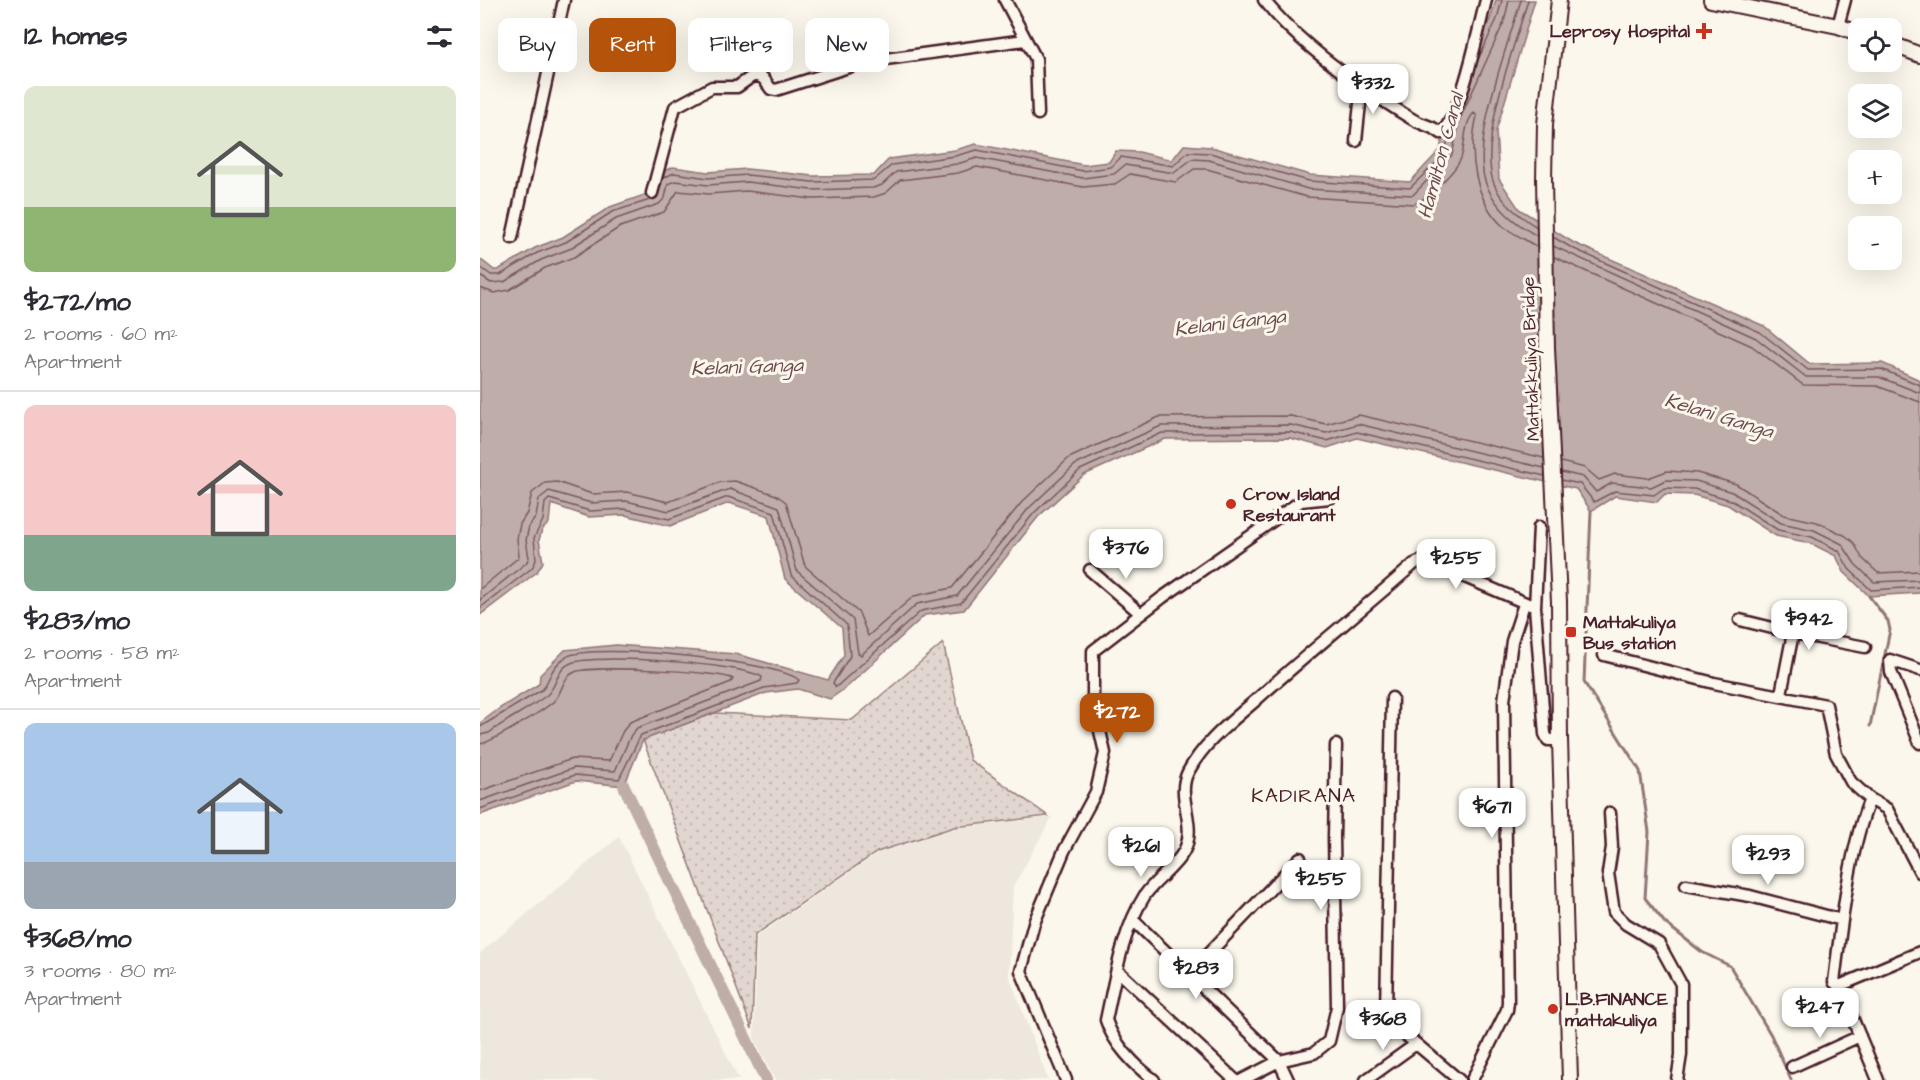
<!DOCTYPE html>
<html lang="en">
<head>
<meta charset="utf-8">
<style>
	:root { --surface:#fff; --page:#f7f7f7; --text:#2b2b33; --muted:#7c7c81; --line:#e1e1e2; --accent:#b45309 }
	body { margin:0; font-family:"Architects Daughter",sans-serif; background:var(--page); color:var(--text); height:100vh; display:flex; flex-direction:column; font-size:22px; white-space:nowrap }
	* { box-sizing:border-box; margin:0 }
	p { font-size:20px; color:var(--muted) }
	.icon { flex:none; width:33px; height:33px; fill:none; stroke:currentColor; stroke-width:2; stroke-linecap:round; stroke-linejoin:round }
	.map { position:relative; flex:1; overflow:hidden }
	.side { display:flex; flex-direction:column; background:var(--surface); width:480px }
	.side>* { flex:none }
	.hud { position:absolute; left:18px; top:18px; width:570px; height:54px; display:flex; gap:12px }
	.buttons { position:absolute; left:1368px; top:18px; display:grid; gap:12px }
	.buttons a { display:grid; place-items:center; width:54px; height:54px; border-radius:12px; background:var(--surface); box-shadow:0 6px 24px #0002; font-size:30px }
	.price { position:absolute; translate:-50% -51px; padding:0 14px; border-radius:12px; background:#fff; color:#222; font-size:20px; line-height:39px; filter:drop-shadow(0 2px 3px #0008) }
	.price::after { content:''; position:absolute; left:50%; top:36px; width:18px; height:14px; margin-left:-9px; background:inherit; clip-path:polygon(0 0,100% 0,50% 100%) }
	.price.selected { background:var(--accent); color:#fff }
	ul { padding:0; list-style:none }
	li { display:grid; align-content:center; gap:12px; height:318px; padding:0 24px }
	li+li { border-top:2px solid var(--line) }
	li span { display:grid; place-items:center; height:186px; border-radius:12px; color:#555 }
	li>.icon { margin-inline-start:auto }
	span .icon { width:108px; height:108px; fill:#fffc; stroke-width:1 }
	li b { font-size:26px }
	h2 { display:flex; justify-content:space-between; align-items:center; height:72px; padding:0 24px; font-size:26px }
	.tag { padding:0 21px; border-radius:12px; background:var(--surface); box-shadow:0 6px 24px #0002; font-size:21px; line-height:54px }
	.tag.selected { background:var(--accent); color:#fff }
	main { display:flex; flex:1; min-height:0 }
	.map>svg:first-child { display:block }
	.built { fill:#eee7de }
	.grass { fill:url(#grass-dots); stroke:#967b7e; stroke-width:1.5 }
	.water { fill:#bfadaa; stroke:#907477; stroke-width:1.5 }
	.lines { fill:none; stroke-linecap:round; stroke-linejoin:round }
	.shore { stroke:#79585e; stroke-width:1.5 }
	.stream { stroke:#907477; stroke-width:3 }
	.canal { stroke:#bfadaa; stroke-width:12 }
	.minor-casing { stroke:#4a1f2b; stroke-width:15 }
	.major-casing { stroke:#4a1f2b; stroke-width:18 }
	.minor { stroke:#fbf7ec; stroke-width:10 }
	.major { stroke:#fbf7ec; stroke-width:14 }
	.poi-dot { fill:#c8321e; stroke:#fbf7ec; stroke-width:2 }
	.labels { text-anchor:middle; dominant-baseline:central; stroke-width:6; stroke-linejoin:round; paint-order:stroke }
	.poi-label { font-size:18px; font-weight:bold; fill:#4a1f2b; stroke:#fbf7ec; text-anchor:start }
	.street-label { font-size:18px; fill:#4a1f2b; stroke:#fbf7ec }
	.water-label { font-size:20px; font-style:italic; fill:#6d4a51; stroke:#fbf7ec }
	.neighbourhood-label { font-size:20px; letter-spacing:1.5px; fill:#4a1f2b; stroke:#fbf7ec }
</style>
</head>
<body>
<main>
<section class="side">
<h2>12 homes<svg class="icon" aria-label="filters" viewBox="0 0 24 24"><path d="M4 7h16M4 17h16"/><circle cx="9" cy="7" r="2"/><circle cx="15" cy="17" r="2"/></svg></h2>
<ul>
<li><span style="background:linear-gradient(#dfe7d0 65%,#8fb573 0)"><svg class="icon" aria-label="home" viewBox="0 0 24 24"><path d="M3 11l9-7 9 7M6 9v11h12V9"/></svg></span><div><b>$272/mo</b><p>2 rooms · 60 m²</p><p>Apartment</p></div></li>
<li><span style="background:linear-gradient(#f6c9c9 70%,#7fa58c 0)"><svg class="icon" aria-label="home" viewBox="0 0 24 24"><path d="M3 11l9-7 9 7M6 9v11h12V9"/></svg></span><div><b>$283/mo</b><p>2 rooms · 58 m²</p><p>Apartment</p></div></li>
<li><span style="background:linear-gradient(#a9c7e8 75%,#9aa5b1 0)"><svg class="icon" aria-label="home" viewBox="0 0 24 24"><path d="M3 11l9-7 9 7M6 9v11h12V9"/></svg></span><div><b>$368/mo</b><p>3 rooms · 80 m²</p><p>Apartment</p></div></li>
</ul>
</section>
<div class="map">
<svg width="1440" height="1080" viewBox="0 0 1440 1080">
	<defs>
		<pattern id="grass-dots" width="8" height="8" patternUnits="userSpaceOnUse" patternTransform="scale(1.5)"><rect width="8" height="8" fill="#e2d7d0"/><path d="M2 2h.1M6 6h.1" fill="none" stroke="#c3b8b3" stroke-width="1.8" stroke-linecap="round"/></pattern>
	</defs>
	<rect width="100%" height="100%" fill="#fbf7ec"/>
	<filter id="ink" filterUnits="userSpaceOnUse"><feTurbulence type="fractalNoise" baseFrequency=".0167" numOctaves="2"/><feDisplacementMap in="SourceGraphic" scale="12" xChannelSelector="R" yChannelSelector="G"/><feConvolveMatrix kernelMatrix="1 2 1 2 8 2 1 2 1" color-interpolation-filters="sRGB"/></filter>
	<g filter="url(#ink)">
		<!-- built -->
		<path class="built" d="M 572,817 L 533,887 L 529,975 L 568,1080 L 295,1080 L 274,1038 L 277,936 L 398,853 L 475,828 Z
			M 139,837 L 259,1080 L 0,1080 L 0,953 Z"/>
		<!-- grass -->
		<path class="grass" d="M 463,643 L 490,760 L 568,816 L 474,827 L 397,852 L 275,935 L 272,1029 L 163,740 L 235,713 L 372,720 Z"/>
		<!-- water -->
		<path class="water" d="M 1016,0 L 1055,0 L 1016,131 L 1019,179 L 1039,209 L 1094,243 L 1284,326 L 1330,364 L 1402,363 L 1440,380 L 1440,593 L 1389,596 L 1364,572 L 1356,556 L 1330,543 L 1296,536 L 1248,505 L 1214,495 L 1185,494 L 1177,502 L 1135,496 L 1111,511 L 1096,489 L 877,438 L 847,448 L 810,438 L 685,439 L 604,475 L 558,517 L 484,610 L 445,615 L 367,687 L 350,699 L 318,689 L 286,693 L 163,740 L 144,786 L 96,781 L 0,815 L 0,723 L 20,708 L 59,684 L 60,675 L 85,650 L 136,645 L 256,654 L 348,680 L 364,655 L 362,628 L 305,579 L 289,516 L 249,503 L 190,526 L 145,515 L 109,517 L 71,504 L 69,523 L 62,530 L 59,540 L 63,562 L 57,572 L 0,615 L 0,259 L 14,270 L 18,270 L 55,248 L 83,237 L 130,207 L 173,192 L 179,173 L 193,167 L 228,172 L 267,169 L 333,176 L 394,175 L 409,159 L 475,150 L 496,144 L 604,165 L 629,162 L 636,151 L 659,152 L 692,160 L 704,145 L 731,147 L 830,175 L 930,182 L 960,150 L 967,115 L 1011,17 Z"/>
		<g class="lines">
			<!-- shore -->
			<path class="shore" d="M 1041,0 C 1028,44 990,143 1006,184 C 1016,209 1035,223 1057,236
				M 1048,0 C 1035,45 999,137 1013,181 C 1020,202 1039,216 1057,227
				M 998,60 L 1017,19 L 1022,0
				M 183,178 L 194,173 L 228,178 L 267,175 L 332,182 L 394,180 L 412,165 L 475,156 L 497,150 L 603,171 L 631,167 L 641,157 L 693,166 L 708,152 L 730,153 L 829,181 L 930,188 L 965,154 L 969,133
				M 1073,237 L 1092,248 L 1280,332 L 1328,370 L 1401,369 L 1440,385
				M 1073,246 L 1276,338 L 1326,377 L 1399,377 L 1440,393
				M 1074,257 L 1272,346 L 1323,385 L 1397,386 L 1440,402
				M 0,267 L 11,275 L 20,275 L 57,253 L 86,242 L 132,212 L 170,200
				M 0,276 L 11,283 L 24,282 L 61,260 L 89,249 L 136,219 L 179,204 L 185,198 L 188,184 L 195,181 L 228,185 L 267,182 L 332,190 L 393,188 L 402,185 L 416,172 L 477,164 L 497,158 L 603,178 L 634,174 L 645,165 L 694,173 L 712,159 L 729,160 L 828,189 L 933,195 L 972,155 L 980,119 L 1024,22 L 1029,0
				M 0,288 L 14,293 L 29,290 L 65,268 L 94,257 L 140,227 L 184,212 L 198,191 L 229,194 L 267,191 L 332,199 L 394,197 L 406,193 L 420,180 L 478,173 L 497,167 L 603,187 L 635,184 L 650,174 L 696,182 L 714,169 L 727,169 L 827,197 L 934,204 C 946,200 976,171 981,158 C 986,144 983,124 994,113 L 997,116 C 988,152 994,201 1024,227 C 1034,234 1046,240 1057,247
				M 1081,462 L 1105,468 L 1119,480 L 1135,474 L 1168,478 L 1187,471 L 1217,473 L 1256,484 L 1304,515 L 1337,522 L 1366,536 L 1374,543 L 1382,558 L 1398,573 L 1440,571
				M 1081,472 L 1103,477 L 1116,492 L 1132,483 L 1171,487 L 1186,480 L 1216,481 L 1252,492 L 1301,523 L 1334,530 L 1362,544 L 1375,564 L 1394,582 L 1440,580
				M 1081,480 L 1100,484 L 1114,502 L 1135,491 L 1174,495 L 1184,488 L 1214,489 L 1251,500 L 1298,530 L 1332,537 L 1359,551 L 1369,569 L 1391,590 L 1440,587
				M 0,589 L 39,557 L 37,539 L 40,524 L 47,513 L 52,493 L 65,483 L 77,482 L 112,494 L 147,492 L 188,502 L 241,482 L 255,481 L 296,495 L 306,502 L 325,566 L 379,613 L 388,636 L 434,596 L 472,588 L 542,502 L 589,458 L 679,417 L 811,416 L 846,424 L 879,415 L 1064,458
				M 0,600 L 46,563 L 49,558 L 46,540 L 49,526 L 56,517 L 59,499 L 69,491 L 111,503 L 146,501 L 189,511 L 250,489 L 299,507 L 317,571 L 373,620 L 378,653 L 381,655 L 437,604 L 477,596 L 549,508 L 595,465 L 681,426 L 811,425 L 846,433 L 878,424 L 1064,468
				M 0,608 L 52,568 L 56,560 L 54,538 L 63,520 L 65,503 L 69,499 L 110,511 L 145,509 L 189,519 L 248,497 L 294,512 L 311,575 L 367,625 L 370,656 L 353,683 L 356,687 L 441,611 L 481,603 L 554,513 L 600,470 L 682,433 L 810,432 L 847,441 L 877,432 L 1065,476
				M 0,727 L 63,689 C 71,677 71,666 86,657 C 111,642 298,661 319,680 L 317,683 L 284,688 L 161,735 L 139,779 L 95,775 L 0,809
				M 0,735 L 9,733 C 27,719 49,709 67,695 C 77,687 76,669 91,663 C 114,653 264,664 282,677 L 281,681 L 157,728 L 151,735 L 135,771 L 94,768 L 0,801
				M 0,744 C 9,744 66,709 74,701 C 83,692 82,677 95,672 C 110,665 240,671 253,679 L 251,682 L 150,722 L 143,731 L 129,761 L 92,759 L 0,791"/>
			<!-- stream -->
			<path class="stream" d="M 1111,511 L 1104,682 L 1160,771 L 1169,832 L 1165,898 L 1185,923 L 1222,952 L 1250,966 L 1291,1035 L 1311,1080
				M 1389,596 L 1408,621 L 1410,630 L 1390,726"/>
			<!-- canal -->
			<path class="canal" d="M 144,786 L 286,1080"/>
			<defs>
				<path id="minor" d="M 525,0 L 556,59 L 558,114
					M 784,0 C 820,46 882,88 932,119 C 942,125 953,126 961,133 C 982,114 998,30 1006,0
					M 1358,26 L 1365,0
					M 876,141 L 882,85
					M 172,193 L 195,107 L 232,87 L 257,87 L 274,75 L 283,78 L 291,89 L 296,90 L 384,62 L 545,40
					M 32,238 L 84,0
					M 610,570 L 661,614
					M 1055,607 L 1059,527
					M 1260,620 L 1313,633
					M 1124,655 L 1234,683 L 1346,705 L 1356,754 L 1371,782 L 1390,799 L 1407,809 L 1440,872
					M 1440,670 L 1410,660 L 1411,672 L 1440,743
					M 1301,694 L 1313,633 L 1385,647
					M 912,698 L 906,1012 L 909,1021 L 979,1080
					M 1390,799 C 1369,850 1361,927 1354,982 L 1359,986 L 1398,1080
					M 1130,813 L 1132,847 L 1128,873 L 1134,912 L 1146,924 L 1179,944 L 1201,984 L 1201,1055 L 1197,1080
					M 1206,885 L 1270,896 L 1362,920
					M 653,920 L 799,1061 L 834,1053 L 849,1041 L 857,1007 L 854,837 L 856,745
					M 637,970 L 755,1080
					M 709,974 L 820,858
					M 1359,986 L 1440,952
					M 1312,1067 L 1380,1036
					M 586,1080 L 541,971 L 554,923 L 584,851 L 616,792 L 625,753 L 613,700 L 613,651 L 683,597 L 821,501 L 850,498
					M 674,1080 C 655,1066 633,1043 626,1020 C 635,979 642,931 665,895 C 676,879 695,868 704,851 C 718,824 695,797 708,772 C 724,742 751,722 776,700 C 828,653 882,610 934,564 L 943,560 L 952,563 L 1055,607 L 1065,734 L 1068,740 L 1080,740
					M 762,1080 L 799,1061 L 808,1080
					M 886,1080 L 936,1044
					M 992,1080 L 1027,1010 L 1028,1002 L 1024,701 L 1032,641 L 1044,604"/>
				<path id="major" d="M 1079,0 L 1065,124 L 1064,179 L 1067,348 L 1079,601 L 1080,740 L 1090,1080
					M 1231,0 L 1358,26 L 1378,33
					M 1412,44 L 1440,55"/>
			</defs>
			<!-- minor casing -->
			<use href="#minor" class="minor-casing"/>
			<!-- major casing -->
			<use href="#major" class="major-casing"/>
			<!-- minor -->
			<use href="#minor" class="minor"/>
			<!-- major -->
			<use href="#major" class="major"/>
		</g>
	</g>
	<!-- markers -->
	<g class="poi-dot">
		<path d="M1221 22h6v6h6v6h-6v6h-6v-6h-6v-6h6z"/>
		<circle cx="751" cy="504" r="6"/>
		<rect x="1085" y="626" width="12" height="12" rx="3"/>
		<circle cx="1073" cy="1009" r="6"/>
	</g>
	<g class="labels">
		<!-- poi labels -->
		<g class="poi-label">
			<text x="1210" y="31" text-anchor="end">Leprosy Hospital</text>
			<text x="763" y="494">Crow Island<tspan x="763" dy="21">Restaurant</tspan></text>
			<text x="1103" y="622">Mattakuliya<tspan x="1103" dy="21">Bus station</tspan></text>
			<text x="1085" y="999">L.B.FINANCE<tspan x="1085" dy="21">mattakuliya</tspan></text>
		</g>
		<!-- street labels -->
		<g class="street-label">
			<text transform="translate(1051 359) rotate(-92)">Mattakkuliya Bridge</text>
		</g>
		<!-- water labels -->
		<g class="water-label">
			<text transform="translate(961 156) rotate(-75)">Hamilton Canal</text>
			<text transform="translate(750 323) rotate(-7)">Kelani Ganga</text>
			<text transform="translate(267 367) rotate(-2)">Kelani Ganga</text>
			<text transform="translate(1239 416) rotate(17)">Kelani Ganga</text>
		</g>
		<!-- neighbourhood labels -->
		<g class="neighbourhood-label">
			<text x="824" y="796">KADIRANA</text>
		</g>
	</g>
</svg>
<div class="buttons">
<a><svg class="icon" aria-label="locate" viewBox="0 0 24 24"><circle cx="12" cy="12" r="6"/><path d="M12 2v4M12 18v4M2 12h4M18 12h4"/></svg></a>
<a><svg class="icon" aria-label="layers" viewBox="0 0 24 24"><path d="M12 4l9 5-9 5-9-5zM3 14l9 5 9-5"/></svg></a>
<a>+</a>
<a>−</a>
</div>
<b class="price" style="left:893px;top:115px">$332</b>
<b class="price" style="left:646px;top:580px">$376</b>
<b class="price" style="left:976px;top:590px">$255</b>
<b class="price" style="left:1329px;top:651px">$942</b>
<b class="price selected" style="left:637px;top:744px">$272</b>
<b class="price" style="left:1012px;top:839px">$671</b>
<b class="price" style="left:661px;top:878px">$261</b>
<b class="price" style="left:1288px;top:886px">$293</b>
<b class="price" style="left:841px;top:911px">$255</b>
<b class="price" style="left:716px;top:1000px">$283</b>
<b class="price" style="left:1340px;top:1039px">$247</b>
<b class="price" style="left:903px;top:1051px">$368</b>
<div class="hud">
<a class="tag">Buy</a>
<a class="tag selected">Rent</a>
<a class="tag">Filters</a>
<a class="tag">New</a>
</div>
</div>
</main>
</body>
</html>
